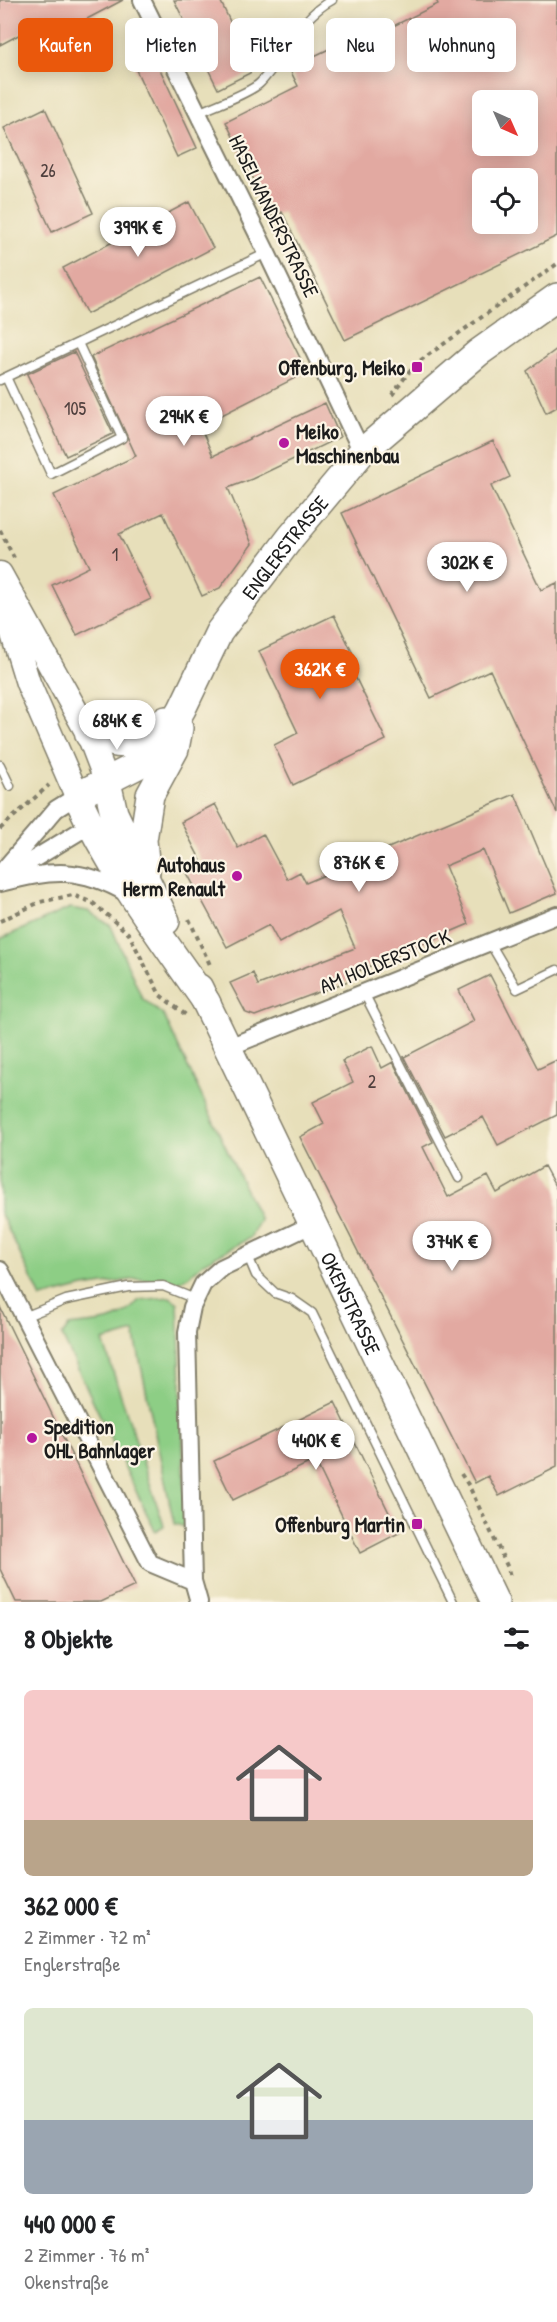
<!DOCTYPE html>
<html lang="de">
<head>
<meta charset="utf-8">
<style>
	:root { --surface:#fff; --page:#f6f6f6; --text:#202124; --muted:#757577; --accent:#ea580c }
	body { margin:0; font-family:"Patrick Hand",sans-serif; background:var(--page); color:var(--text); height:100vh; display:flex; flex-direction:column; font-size:22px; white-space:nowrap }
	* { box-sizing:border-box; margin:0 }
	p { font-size:20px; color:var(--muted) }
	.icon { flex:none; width:33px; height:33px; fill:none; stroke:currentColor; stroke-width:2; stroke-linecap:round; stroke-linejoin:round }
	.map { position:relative; height:1602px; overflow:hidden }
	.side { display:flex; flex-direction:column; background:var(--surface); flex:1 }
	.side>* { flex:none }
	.banner { position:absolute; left:18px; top:18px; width:522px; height:54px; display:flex; gap:12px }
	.needle { width:39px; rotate:135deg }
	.controls { position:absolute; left:472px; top:90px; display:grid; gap:12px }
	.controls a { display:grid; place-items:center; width:66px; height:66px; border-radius:9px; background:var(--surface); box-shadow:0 3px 15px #0003; font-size:30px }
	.price { position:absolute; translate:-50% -51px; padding:0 14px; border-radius:21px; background:#fff; color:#222; font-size:20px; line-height:39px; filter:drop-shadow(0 2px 3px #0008) }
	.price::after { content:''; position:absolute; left:50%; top:36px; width:18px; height:14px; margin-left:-9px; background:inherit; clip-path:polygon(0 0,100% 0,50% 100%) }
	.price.active { background:var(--accent); color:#fff }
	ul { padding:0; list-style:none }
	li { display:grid; align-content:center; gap:12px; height:318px; padding:0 24px }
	li span { display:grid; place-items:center; height:186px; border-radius:9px; color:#555 }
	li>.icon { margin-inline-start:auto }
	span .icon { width:108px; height:108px; fill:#fffc; stroke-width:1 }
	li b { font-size:26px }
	h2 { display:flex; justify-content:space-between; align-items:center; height:72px; padding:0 24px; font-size:26px }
	.tag { padding:0 21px; border-radius:9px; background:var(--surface); box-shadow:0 3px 15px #0003; font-size:21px; line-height:54px }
	.tag.active { background:var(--accent); color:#fff }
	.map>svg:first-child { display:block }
	.green { fill:#8dce85; stroke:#547550; stroke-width:1.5 }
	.building { fill:#e2a9a1; fill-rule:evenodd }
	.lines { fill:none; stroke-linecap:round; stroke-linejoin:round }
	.service-casing { stroke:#827e6b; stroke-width:11 }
	.minor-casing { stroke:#827e6b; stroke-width:20 }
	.secondary-casing { stroke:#827e6b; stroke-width:27 }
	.primary-casing { stroke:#827e6b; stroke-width:30 }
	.path { stroke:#827e6b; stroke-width:4; stroke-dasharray:4.5 4.5; stroke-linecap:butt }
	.service { stroke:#fff; stroke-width:8 }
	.minor { stroke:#fff; stroke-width:16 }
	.secondary { stroke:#fff; stroke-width:24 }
	.primary { stroke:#fff; stroke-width:27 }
	.poi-dot { fill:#b5179e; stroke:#fcf5e5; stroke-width:2 }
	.labels { text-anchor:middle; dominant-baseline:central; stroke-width:4.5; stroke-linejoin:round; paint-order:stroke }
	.number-label { font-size:18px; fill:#4e3f3d }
	.street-label { font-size:21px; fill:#1c1c1c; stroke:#fcf5e5 }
	.poi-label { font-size:21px; font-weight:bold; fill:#1c1c1c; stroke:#fcf5e5; text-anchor:end }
</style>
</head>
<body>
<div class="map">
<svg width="557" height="1602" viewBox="0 0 557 1602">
	<rect width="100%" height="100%" fill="#fcf5e5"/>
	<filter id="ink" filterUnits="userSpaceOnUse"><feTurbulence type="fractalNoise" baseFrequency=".0167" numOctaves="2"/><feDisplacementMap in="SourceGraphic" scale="12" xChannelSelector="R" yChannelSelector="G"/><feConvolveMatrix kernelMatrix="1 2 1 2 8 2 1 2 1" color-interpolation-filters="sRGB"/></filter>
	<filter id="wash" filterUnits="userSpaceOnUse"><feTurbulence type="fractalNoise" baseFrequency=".008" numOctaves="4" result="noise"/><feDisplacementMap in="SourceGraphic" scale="24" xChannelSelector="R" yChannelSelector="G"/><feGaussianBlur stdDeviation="1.35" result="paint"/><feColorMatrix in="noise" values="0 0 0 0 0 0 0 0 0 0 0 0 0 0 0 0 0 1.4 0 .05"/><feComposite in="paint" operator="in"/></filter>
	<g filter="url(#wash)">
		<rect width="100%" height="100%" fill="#e7dfba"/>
		<!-- green -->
		<path class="green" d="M 70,908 L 88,911 L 111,926 L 142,998 L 164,1016 L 260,1220 L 250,1238 L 203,1263 L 188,1277 L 176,1283 L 137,1279 L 84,1287 L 41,1298 L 0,1212 L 0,939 Z
			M 170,1297 L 178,1303 L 186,1527 L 174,1524 L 134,1332 L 103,1341 L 164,1526 L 155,1531 L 62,1336 L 69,1326 C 99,1322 119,1325 139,1300 Z"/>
		<g id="blocks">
			<!-- building -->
			<path class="building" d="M 0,0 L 123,0 L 49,39 L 41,23 L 0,45 Z
				M 174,0 L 220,0 L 233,28 L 249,20 L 268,59 L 252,67 L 250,73 L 218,89 Z
				M 436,0 L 557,0 L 557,236 L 345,340 L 282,212 L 272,217 L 226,122 L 298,86 L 289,68 L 356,36 L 359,43 L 438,4 ZM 483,100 L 528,100 L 528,146 L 483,146 ZM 483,178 L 528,178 L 528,224 L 483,224 Z
				M 149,46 L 197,148 L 177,157 L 129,55 Z
				M 45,108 L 93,213 L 52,232 L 4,128 Z
				M 189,202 L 213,248 L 87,314 L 63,268 Z
				M 260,277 L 307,372 L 200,426 L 213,456 L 325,403 L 340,437 L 252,479 L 228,488 L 252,544 L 220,588 L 202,596 L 163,513 L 119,534 L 151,599 L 77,635 L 52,585 L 89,567 L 54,495 L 136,456 L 91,357 Z
				M 557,349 L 557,407 L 546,413 L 527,371 Z
				M 74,352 L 113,434 L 66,456 L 27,374 Z
				M 493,441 L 510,477 L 491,486 L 541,590 L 557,583 L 557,813 L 490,670 L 431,698 L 342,513 Z
				M 334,615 L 356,660 L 349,664 L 386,740 L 293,785 L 274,745 L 298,733 L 259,651 Z
				M 515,794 L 557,893 L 509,913 L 483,850 L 445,866 L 469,924 L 349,975 L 351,980 L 255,1016 L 246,1013 L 230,983 L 253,973 L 258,985 L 355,948 L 339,911 L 279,943 L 269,925 L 227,947 L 186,871 L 202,863 L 181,822 L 215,804 L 238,848 L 263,834 L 287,879 L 300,872 L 306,883 Z
				M 490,975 L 538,1069 L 557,1060 L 557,1115 L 498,1145 L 483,1117 L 445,1136 L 404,1057 L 474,1021 L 459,990 Z
				M 372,1046 L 382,1068 L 393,1062 L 433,1142 L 423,1147 L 448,1197 L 488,1176 L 497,1193 L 544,1166 L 557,1190 L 557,1467 L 499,1496 L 488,1476 L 475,1483 L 300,1137 L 324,1124 L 313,1102 L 353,1082 L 342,1061 Z
				M 0,1307 L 135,1586 L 101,1602 L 16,1602 L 0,1569 Z
				M 335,1402 L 399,1533 L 360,1553 L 315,1460 L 233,1500 L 214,1461 Z"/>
		</g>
	</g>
	<g filter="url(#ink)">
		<use href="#blocks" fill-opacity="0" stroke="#827e6b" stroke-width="1.5"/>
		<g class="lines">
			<defs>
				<path id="service" d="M 198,113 C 213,106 250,93 260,83 C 286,56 298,18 332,0
					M 6,377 L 51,474 L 122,438 L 78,343
					M 0,380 L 267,253
					M 0,765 L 10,786
					M 490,943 L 517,989 L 557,970
					M 364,993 L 459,1178
					M 248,1256 L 256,1275 L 275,1293 L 292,1299 L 312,1313 L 453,1602
					M 24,1317 L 66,1300 L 128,1287 L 163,1286 L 195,1299"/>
				<path id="minor" d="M 142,0 L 267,253 L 362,452
					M 0,874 L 56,809 L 77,796
					M 6,876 L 90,825
					M 0,883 C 52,870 80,866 128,894
					M 229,1047 L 557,915
					M 0,1270 L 150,1563 L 193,1581
					M 199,1602 L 193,1581 L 187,1332 L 192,1307 L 203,1284 L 221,1268 L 313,1224"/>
				<path id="secondary" d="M 0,574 L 89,735 L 107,782
					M 1,595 L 28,683 L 77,796"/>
				<g id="primary">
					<path d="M 89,735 C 133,751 129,745 166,720"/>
					<path d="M 107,782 L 114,813 L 166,921"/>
					<path d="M 146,871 L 143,840 L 150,795 L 175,749 L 179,728"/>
					<path id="s1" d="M 199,988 L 495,1602"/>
					<path id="s2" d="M 207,1003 C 160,936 111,871 77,796 L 140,764 L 164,740 L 182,709 L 219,632 L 291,537 L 362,452 L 478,353 L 557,297"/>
				</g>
			</defs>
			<!-- service casing -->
			<use href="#service" class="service-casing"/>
			<!-- minor casing -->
			<use href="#minor" class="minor-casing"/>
			<!-- secondary casing -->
			<use href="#secondary" class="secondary-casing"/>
			<!-- primary casing -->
			<use href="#primary" class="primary-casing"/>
			<!-- path -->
			<path class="path" d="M 392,395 L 414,365 L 557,264
				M 0,530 L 14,558
				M 0,829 L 49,785
				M 189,919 L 211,967
				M 0,921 L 40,902 L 73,895 L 93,903 L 129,934 L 160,995 L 186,1015
				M 461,1474 L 469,1486 L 508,1568 L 510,1577"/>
			<!-- service -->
			<use href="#service" class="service"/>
			<!-- minor -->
			<use href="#minor" class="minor"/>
			<!-- secondary -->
			<use href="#secondary" class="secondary"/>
			<!-- primary -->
			<use href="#primary" class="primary"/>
		</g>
	</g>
	<!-- markers -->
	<g class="poi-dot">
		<rect x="411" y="361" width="12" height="12" rx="3"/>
		<circle cx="284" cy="443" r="6"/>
		<circle cx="237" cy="876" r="6"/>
		<circle cx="32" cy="1438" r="6"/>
		<rect x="411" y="1518" width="12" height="12" rx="3"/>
	</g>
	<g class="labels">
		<!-- number labels -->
		<g class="number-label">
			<text x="48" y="170">26</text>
			<text x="75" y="408">105</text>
			<text x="115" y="554">1</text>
			<text x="372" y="1081">2</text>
		</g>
		<!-- street labels -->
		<g class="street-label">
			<text transform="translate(274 216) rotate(64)">HASELWANDERSTRASSE</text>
			<text stroke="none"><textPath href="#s2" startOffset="578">ENGLERSTRASSE</textPath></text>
			<text transform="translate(385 961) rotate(-22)">AM HOLDERSTOCK</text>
			<text stroke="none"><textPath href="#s1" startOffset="350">OKENSTRASSE</textPath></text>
		</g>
		<!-- poi labels -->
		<g class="poi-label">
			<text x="405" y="367">Offenburg, Meiko</text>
			<text x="296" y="431" text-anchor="start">Meiko<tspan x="296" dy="24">Maschinenbau</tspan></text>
			<text x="225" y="864">Autohaus<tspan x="225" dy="24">Herm Renault</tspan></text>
			<text x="44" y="1426" text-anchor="start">Spedition<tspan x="44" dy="24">OHL Bahnlager</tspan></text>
			<text x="405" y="1524">Offenburg Martin</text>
		</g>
	</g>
</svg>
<div class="controls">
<a><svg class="needle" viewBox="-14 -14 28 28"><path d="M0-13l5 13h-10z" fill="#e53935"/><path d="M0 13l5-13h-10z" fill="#757577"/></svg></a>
<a><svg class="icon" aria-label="locate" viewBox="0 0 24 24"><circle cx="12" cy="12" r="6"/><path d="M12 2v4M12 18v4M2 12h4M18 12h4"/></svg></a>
</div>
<b class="price" style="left:138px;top:258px">399K €</b>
<b class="price" style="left:184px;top:447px">294K €</b>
<b class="price" style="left:467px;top:593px">302K €</b>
<b class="price active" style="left:320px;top:700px">362K €</b>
<b class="price" style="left:117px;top:751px">684K €</b>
<b class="price" style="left:359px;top:893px">876K €</b>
<b class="price" style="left:452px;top:1272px">374K €</b>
<b class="price" style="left:316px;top:1471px">440K €</b>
<div class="banner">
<a class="tag active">Kaufen</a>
<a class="tag">Mieten</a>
<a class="tag">Filter</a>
<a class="tag">Neu</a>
<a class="tag">Wohnung</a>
</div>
</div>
<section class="side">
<h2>8 Objekte<svg class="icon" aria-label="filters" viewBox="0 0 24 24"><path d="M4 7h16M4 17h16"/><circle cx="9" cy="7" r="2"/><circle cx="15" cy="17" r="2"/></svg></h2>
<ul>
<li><span style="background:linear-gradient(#f6c9c9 70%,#b9a48a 0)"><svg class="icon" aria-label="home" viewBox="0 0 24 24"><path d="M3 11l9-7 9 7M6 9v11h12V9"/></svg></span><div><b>362 000 €</b><p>2 Zimmer · 72 m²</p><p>Englerstraße</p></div></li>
<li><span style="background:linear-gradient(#dfe7d0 60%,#9aa5b1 0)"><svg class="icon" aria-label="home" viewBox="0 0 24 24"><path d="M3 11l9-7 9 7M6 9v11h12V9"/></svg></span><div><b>440 000 €</b><p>2 Zimmer · 76 m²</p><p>Okenstraße</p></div></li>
</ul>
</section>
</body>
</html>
